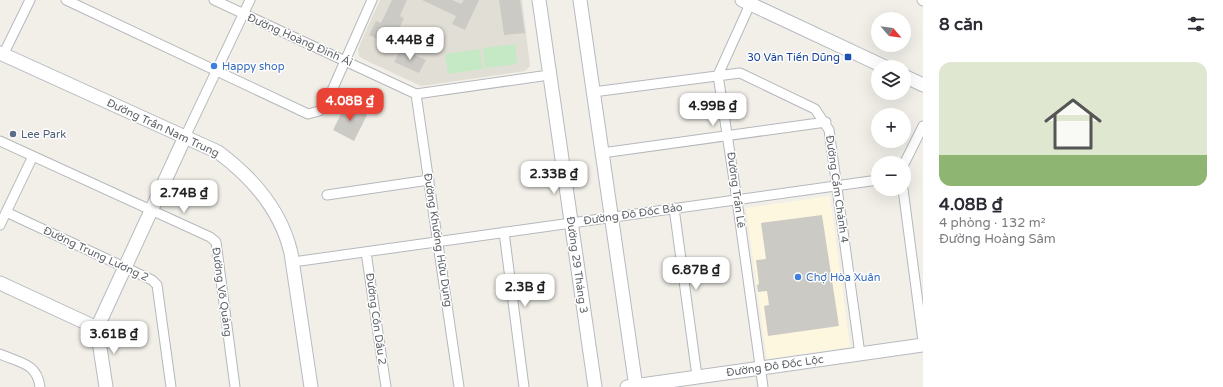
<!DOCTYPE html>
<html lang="vi">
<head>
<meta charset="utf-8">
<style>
	:root { --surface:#fff; --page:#f2f2f3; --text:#2b2b33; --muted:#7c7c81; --accent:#ea4335 }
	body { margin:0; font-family:"Varela Round",sans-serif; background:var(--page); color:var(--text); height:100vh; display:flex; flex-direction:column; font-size:15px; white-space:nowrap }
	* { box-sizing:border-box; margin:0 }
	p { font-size:13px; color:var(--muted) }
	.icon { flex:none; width:22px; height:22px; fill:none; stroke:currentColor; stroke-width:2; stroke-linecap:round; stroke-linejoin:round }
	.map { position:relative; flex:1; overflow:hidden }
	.details { display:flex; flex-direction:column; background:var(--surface); width:300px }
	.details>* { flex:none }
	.needle { width:26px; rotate:118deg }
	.fabs { position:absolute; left:871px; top:12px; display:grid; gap:8px }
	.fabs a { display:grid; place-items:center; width:40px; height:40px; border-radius:50%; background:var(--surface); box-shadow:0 4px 16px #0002; font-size:20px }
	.price { position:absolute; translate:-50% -34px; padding:0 9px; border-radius:8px; background:#fff; color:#222; font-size:13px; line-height:26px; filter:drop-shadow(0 1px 2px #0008) }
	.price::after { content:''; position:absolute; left:50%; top:24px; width:12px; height:9px; margin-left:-6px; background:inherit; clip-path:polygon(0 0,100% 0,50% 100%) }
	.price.selected { background:var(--accent); color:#fff }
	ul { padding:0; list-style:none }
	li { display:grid; align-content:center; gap:8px; height:212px; padding:0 16px }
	li span { display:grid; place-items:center; height:124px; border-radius:12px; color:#555 }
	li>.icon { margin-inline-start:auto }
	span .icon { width:72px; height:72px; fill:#fffc; stroke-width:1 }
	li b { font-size:17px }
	h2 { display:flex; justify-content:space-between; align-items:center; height:48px; padding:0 16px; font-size:17px }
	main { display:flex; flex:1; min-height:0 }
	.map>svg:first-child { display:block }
	.commercial { fill:#fef7e0 }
	.education { fill:#e1ded6 }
	.green { fill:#c5e8c5 }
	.building { fill:#cccac5 }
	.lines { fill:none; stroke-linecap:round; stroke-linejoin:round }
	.street-casing { stroke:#b5b8bc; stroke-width:11 }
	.secondary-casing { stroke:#b6babf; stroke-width:15 }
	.street { stroke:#fff; stroke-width:9 }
	.secondary { stroke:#fff; stroke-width:13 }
	.transit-dot { fill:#1a4fb4; stroke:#fff; stroke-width:1.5 }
	.shop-dot { fill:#3f7fe0; stroke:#fff; stroke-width:1.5 }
	.service-dot { fill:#5c6f8a; stroke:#fff; stroke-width:1.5 }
	.labels { text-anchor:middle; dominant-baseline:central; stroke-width:3; stroke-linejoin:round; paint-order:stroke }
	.street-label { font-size:11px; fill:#5f6368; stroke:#fff }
	.transit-label { font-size:11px; fill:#164399; stroke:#fff; text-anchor:end }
	.shop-label { font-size:11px; fill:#366cbe; stroke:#fff; text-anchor:start }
	.service-label { font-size:11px; fill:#4e5e75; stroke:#fff; text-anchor:start }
</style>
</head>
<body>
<main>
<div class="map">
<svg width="923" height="387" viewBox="0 0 923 387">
	<rect width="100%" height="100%" fill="#f1efe8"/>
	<!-- commercial -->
	<path class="commercial" d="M 830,196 L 850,347 L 767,359 L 746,208 Z"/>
	<!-- education -->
	<path class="education" d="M 380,0 L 522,0 L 530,66 L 525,71 L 421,86 L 363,59 L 359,56 L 358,50 L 361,42 Z"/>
	<!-- green -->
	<path class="green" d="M 515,44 L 517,64 L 485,68 L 483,48 Z
		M 480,49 L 483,69 L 448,74 L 445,54 Z"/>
	<!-- building -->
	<path class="building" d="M 392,0 L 407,0 L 400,16 L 404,18 L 393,42 L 388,39 L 386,43 L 369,35 L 376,21 L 381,23 Z
		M 422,0 L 452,0 L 461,4 L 464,0 L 479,0 L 465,30 L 452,24 L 456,16 Z
		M 499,0 L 520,0 L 525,33 L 504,35 Z
		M 401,49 L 426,60 L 419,73 L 394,62 Z
		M 346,104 L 367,115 L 354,141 L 333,130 Z
		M 822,215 L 839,326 L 768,336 L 764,306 L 769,305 L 767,291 L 758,292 L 757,285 L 759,284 L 756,260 L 766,259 L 761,223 Z"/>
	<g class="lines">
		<defs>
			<path id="street" d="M 66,0 L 308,114 L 319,111 L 326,104 L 372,0
				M 214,0 L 416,94 L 549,75
				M 752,0 L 718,75 L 737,200 L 763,387
				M 922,0 L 923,1
				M 3,55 L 30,0
				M 593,92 L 740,73 L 815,109 L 829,130 L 860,354
				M 416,94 L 459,387
				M 185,137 L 250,0
				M 0,141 L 210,237 L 216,242 L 235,387
				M 602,153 L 826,122
				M 904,164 L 923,126
				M 903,189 L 923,341
				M 327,195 L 429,180
				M 674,208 L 697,376
				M 6,212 L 152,280 L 157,285 L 171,387
				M 0,225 L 33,156
				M 504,232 L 524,387
				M 366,252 L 386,387
				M 293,262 L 878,180
				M 0,354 C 20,363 37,363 40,387"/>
			<path id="secondary" d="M 539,0 L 595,387
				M 580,0 L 636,387
				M 742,0 L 885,67
				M 0,53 L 218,152 C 253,178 281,210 291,253 L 311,387
				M 904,76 L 923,85
				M 0,283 L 97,328
				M 97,328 L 185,137
				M 97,328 L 106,387
				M 627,387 L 923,345"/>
		</defs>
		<!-- street casing -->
		<use href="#street" class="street-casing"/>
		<!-- secondary casing -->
		<use href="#secondary" class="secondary-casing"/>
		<!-- street -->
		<use href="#street" class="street"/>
		<!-- secondary -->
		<use href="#secondary" class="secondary"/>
	</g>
	<!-- markers -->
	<rect class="transit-dot" x="844" y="53" width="8" height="8" rx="2"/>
	<g class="shop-dot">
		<circle cx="214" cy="66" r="4"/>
		<circle cx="798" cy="277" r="4"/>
	</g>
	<circle class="service-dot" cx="13" cy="134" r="4"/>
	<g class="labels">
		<!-- street labels -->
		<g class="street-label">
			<text transform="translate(300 40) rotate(24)">Đường Hoàng Đình Ái</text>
			<text transform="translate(163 128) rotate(25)">Đường Trần Nam Trung</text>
			<text transform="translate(837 189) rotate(82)">Đường Cẩm Chánh 4</text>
			<text transform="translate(736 190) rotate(82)">Đường Trần Lê</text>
			<text transform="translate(633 214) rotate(-8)">Đường Đô Đốc Bảo</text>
			<text transform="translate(438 240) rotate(81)">Đường Khương Hữu Dụng</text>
			<text transform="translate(96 254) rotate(25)">Đường Trung Lương 2</text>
			<text transform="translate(577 265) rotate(82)">Đường 29 Tháng 3</text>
			<text transform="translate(222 292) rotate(82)">Đường Võ Quảng</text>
			<text transform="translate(376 319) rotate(82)">Đường Cồn Dầu 2</text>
			<text transform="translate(775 366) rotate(-8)">Đường Đô Đốc Lộc</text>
		</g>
		<!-- transit labels -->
		<g class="transit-label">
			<text x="840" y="57">30 Văn Tiến Dũng</text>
		</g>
		<!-- shop labels -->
		<g class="shop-label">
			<text x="222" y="66">Happy shop</text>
			<text x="806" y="277">Chợ Hòa Xuân</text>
		</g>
		<!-- service labels -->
		<g class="service-label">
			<text x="21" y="134">Lee Park</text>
		</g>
	</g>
</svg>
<div class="fabs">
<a><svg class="needle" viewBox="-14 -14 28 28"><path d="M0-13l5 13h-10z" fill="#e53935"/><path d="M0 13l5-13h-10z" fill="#7c7c81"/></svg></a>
<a><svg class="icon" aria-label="layers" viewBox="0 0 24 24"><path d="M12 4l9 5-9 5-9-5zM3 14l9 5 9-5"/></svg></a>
<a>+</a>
<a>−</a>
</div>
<b class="price" style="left:410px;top:61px">4.44B ₫</b>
<b class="price selected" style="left:350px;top:122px">4.08B ₫</b>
<b class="price" style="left:713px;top:127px">4.99B ₫</b>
<b class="price" style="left:554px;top:195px">2.33B ₫</b>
<b class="price" style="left:184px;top:214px">2.74B ₫</b>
<b class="price" style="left:696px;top:291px">6.87B ₫</b>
<b class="price" style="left:525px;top:308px">2.3B ₫</b>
<b class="price" style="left:114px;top:355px">3.61B ₫</b>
</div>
<section class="details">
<h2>8 căn<svg class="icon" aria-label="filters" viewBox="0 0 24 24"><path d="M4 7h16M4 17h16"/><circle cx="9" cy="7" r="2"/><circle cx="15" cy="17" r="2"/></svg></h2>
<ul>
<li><span style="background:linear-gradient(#dfe7d0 75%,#8fb573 0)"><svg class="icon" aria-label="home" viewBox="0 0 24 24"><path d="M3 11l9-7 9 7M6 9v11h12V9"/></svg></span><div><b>4.08B ₫</b><p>4 phòng · 132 m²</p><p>Đường Hoàng Sâm</p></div></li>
</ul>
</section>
</main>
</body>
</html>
